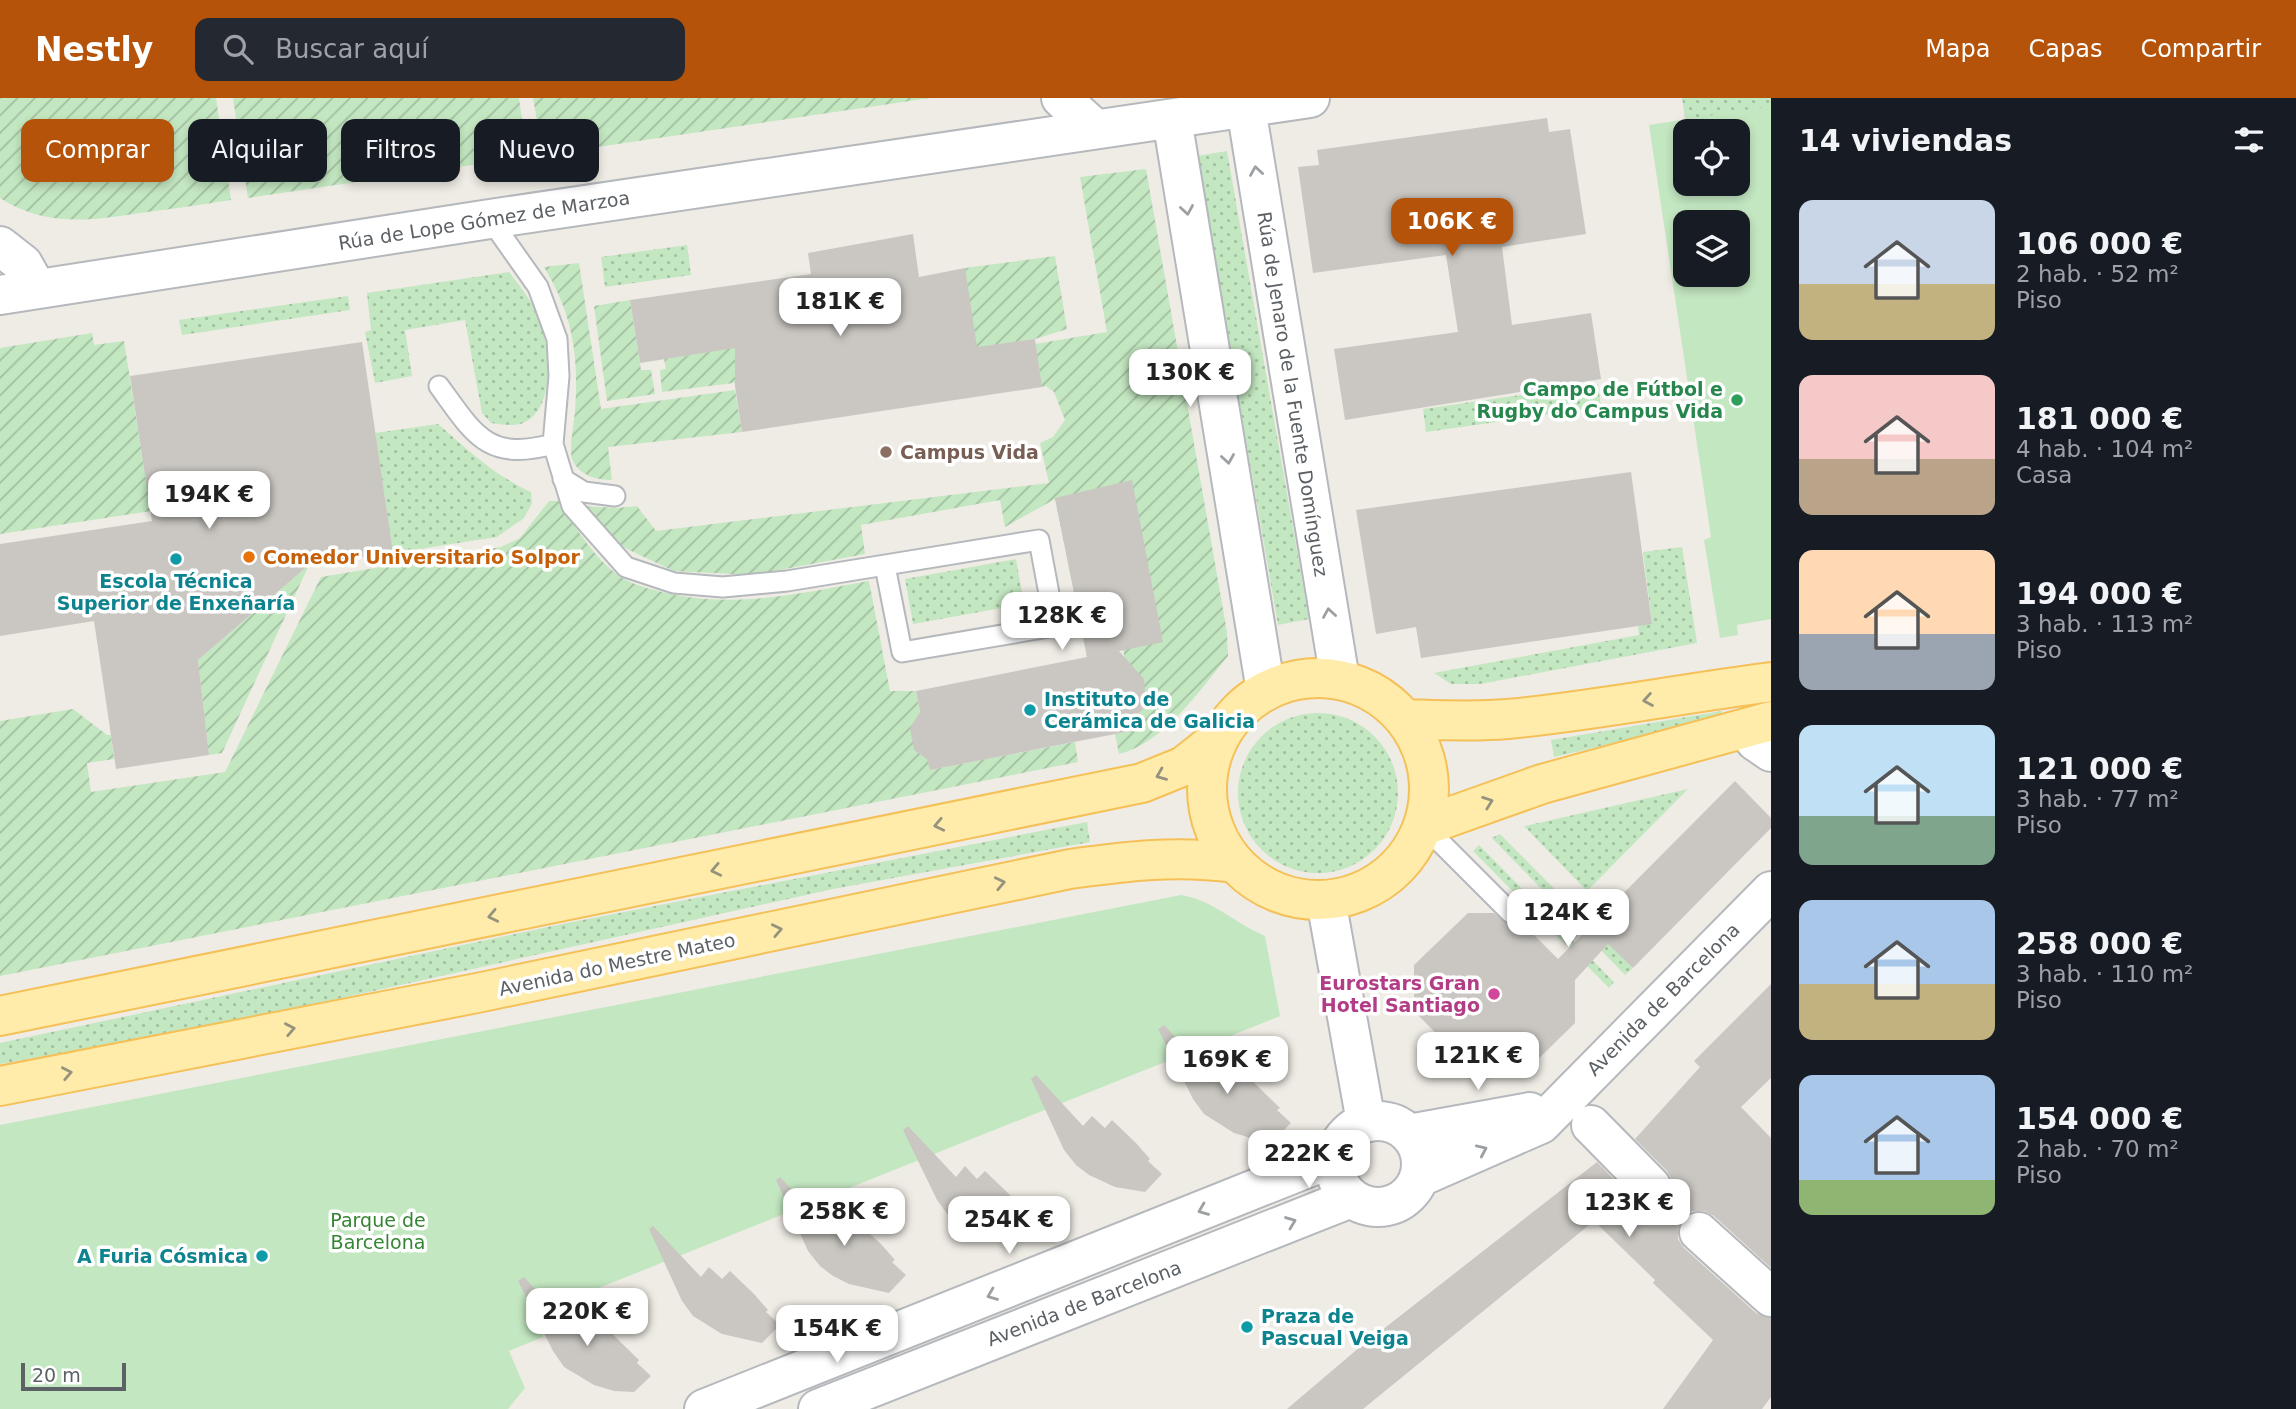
<!DOCTYPE html>
<html lang="es">
<head>
<meta charset="utf-8">
<style>
	:root { --surface:#171b24; --page:#242831; --text:#f1f3f6; --muted:#9ea1a6; --accent:#b45309 }
	body { margin:0; font-family:"DejaVu Sans",sans-serif; background:var(--page); color:var(--text); height:100vh; display:flex; flex-direction:column; font-size:26px; white-space:nowrap }
	* { box-sizing:border-box; margin:0 }
	p { font-size:23px; color:var(--muted) }
	.icon { flex:none; width:38px; height:38px; fill:none; stroke:currentColor; stroke-width:2; stroke-linecap:round; stroke-linejoin:round }
	.map { position:relative; flex:1; overflow:hidden }
	.side { display:flex; flex-direction:column; background:var(--surface); width:525px }
	.side>* { flex:none }
	.guide { position:absolute; left:21px; top:21px; width:665px; height:63px; display:flex; gap:14px }
	.tools { position:absolute; left:1673px; top:21px; display:grid; gap:14px }
	.tools a { display:grid; place-items:center; width:77px; height:77px; border-radius:14px; background:var(--surface); box-shadow:0 4px 10px #0003; font-size:35px }
	.scale { position:absolute; left:21px; bottom:18px; width:105px; box-sizing:border-box; padding-left:7px; border:4px solid #5c6166; border-top:0; font-size:19px; line-height:24px; white-space:nowrap; color:#5c6166; -webkit-text-stroke:5px #fff; paint-order:stroke }
	.price { position:absolute; translate:-50% -60px; padding:0 16px; border-radius:14px; background:#fff; color:#222; font-size:23px; line-height:46px; filter:drop-shadow(0 2px 4px #0008) }
	.price::after { content:''; position:absolute; left:50%; top:42px; width:21px; height:16px; margin-left:-10px; background:inherit; clip-path:polygon(0 0,100% 0,50% 100%) }
	.price.current { background:var(--accent); color:#fff }
	ul { padding:0; list-style:none }
	li { display:flex; align-items:center; gap:21px; height:175px; padding:0 28px }
	li span { display:grid; place-items:center; flex:none; width:196px; height:140px; border-radius:14px; color:#555 }
	li>.icon { margin-inline-start:auto }
	span .icon { width:84px; height:84px; fill:#fffc; stroke-width:1 }
	li b { font-size:30px }
	h2 { display:flex; justify-content:space-between; align-items:center; height:84px; padding:0 28px; font-size:30px }
	.tag { padding:0 24px; border-radius:14px; background:var(--surface); box-shadow:0 4px 10px #0003; font-size:24px; line-height:63px }
	.tag.current { background:var(--accent); color:#fff }
	header { display:flex; align-items:center; gap:42px; box-sizing:border-box; height:98px; padding:0 35px; background:var(--accent); color:#fff }
	header strong { font-size:33px }
	nav { display:flex; gap:38px; margin-inline-start:auto; font-size:24px }
	.search { width:490px; height:63px; background:var(--page); display:flex; align-items:center; gap:18px; box-sizing:border-box; padding:0 24px; border-radius:14px; color:var(--muted); font-size:26px }
	main { display:flex; flex:1; min-height:0 }
	.map>svg:first-child { display:block }
	.grass { fill:url(#grass-dots) }
	.park { fill:#c3e7c1; fill-rule:evenodd }
	.garden { fill:url(#garden-furrows) }
	.building { fill:#cac7c2 }
	.lines { fill:none; stroke-linecap:round; stroke-linejoin:round }
	.lane-casing { stroke:#b5b8bc; stroke-width:23 }
	.street-casing { stroke:#b5b8bc; stroke-width:42 }
	.primary-casing { stroke:#f5c058; stroke-width:42 }
	.lane { stroke:#fff; stroke-width:19 }
	.street { stroke:#fff; stroke-width:38 }
	.primary { stroke:#ffecaa; stroke-width:38 }
	.oneway { stroke:#9da0a3 }
	.oneway2 { stroke:#95927e }
	.leisure-dot { fill:#2e9e5b; stroke:#fff; stroke-width:2.5 }
	.education-dot { fill:#8d6e63; stroke:#fff; stroke-width:2.5 }
	.food-dot { fill:#e8710a; stroke:#fff; stroke-width:2.5 }
	.culture-dot { fill:#0f9aa8; stroke:#fff; stroke-width:2.5 }
	.hotel-dot { fill:#d1479c; stroke:#fff; stroke-width:2.5 }
	.labels { text-anchor:middle; dominant-baseline:central; stroke-width:7; stroke-linejoin:round; paint-order:stroke }
	.street-label { font-size:19px; fill:#5c6166; stroke:#fff }
	.leisure-label { font-size:19px; font-weight:bold; fill:#27864d; stroke:#fff; text-anchor:end }
	.education-label { font-size:19px; font-weight:bold; fill:#785e54; stroke:#fff; text-anchor:start }
	.food-label { font-size:19px; font-weight:bold; fill:#c56008; stroke:#fff; text-anchor:start }
	.culture-label { font-size:19px; font-weight:bold; fill:#0d838f; stroke:#fff; text-anchor:start }
	.hotel-label { font-size:19px; font-weight:bold; fill:#b23c85; stroke:#fff; text-anchor:end }
	.park-label { font-size:19px; fill:#348633; stroke:#fff }
</style>
</head>
<body>
<header>
<strong>Nestly</strong>
<div class="search"><svg class="icon" aria-label="search" viewBox="0 0 24 24"><circle cx="10" cy="10" r="6"/><path d="M15 15l6 6"/></svg>Buscar aquí</div>
<nav><a>Mapa</a><a>Capas</a><a>Compartir</a></nav>
</header>
<main>
<div class="map">
<svg width="1771" height="1311" viewBox="0 0 1771 1311">
	<defs>
		<pattern id="grass-dots" width="8" height="8" patternUnits="userSpaceOnUse" patternTransform="scale(1.75)"><rect width="8" height="8" fill="#c3e7c1"/><path d="M2 2h.1M6 6h.1" fill="none" stroke="#a2bfa1" stroke-width="1.8" stroke-linecap="round"/></pattern>
		<pattern id="garden-furrows" width="10" height="10" patternUnits="userSpaceOnUse" patternTransform="scale(1.75)"><rect width="10" height="10" fill="#c3e7c1"/><path d="M-1 1l2-2M0 10L10 0M9 11l2-2" fill="none" stroke="#a2bfa1"/></pattern>
	</defs>
	<rect width="100%" height="100%" fill="#efece5"/>
	<!-- grass -->
	<path class="grass" d="M 1682,0 L 1771,0 L 1771,27 L 1687,33 Z
		M 1227,53 L 1309,521 L 1278,527 L 1197,58 Z
		M 687,147 L 691,177 L 605,189 L 601,159 Z
		M 509,174 C 521,190 535,206 541,225 C 549,252 556,311 523,325 C 513,329 501,326 491,325 L 482,315 L 465,222 L 405,232 L 412,278 L 375,285 L 365,234 L 371,232 L 367,195 Z
		M 348,198 L 350,212 L 182,237 L 179,222 Z
		M 1598,286 L 1601,309 L 1426,334 L 1423,311 Z
		M 438,326 C 468,352 495,378 531,394 L 532,405 L 524,420 L 497,439 L 393,455 L 375,335 Z
		M 1682,449 L 1697,545 L 1480,586 L 1451,586 L 1434,575 L 1639,537 L 1638,528 L 1652,525 L 1643,454 Z
		M 1016,461 L 1024,506 L 913,526 L 905,481 Z
		M 1722,613 L 1722,620 L 1554,659 L 1551,642 Z
		M1238 695a80 80 0 1 1 160 0a80 80 0 1 1-160 0Z
		M 1688,691 L 1587,793 L 1524,728 L 1525,728 Z
		M 1087,724 L 1090,744 L 833,791 L 220,927 L 0,966 L 0,945 L 557,827 Z
		M 1500,736 L 1633,870 L 1625,877 L 1492,740 Z
		M 1479,747 L 1614,884 L 1609,890 L 1473,753 Z"/>
	<!-- park -->
	<path class="park" d="M 1771,8 L 1771,521 L 1737,527 L 1738,537 L 1720,540 L 1704,442 L 1711,439 L 1649,27 ZM 1738,33 L 1738,86 L 1685,86 L 1685,33 ZM 1738,124 L 1738,177 L 1685,177 L 1685,124 Z
		M 1181,797 C 1213,802 1236,826 1265,838 L 1280,918 L 536,1215 L 543,1239 L 509,1253 L 525,1290 L 508,1311 L 0,1311 L 0,1027 Z"/>
	<!-- garden -->
	<path class="garden" d="M 0,0 L 216,0 L 231,102 C 201,107 170,111 140,115 C 90,123 45,129 0,100 Z
		M 233,0 L 519,0 L 527,59 L 248,100 Z
		M 533,0 L 930,0 L 543,57 Z
		M 1146,71 L 1227,534 L 1228,558 C 1200,592 1164,645 1119,656 L 1115,636 L 1140,631 L 1123,552 L 1087,559 L 1055,401 L 1005,429 L 1000,402 L 861,427 L 865,456 L 752,477 L 674,473 L 629,452 L 603,437 L 581,408 L 617,410 L 637,408 L 656,433 L 1049,385 L 1040,345 L 1053,339 L 1065,322 L 1054,294 L 1046,288 L 1042,289 L 1035,246 L 1107,234 L 1080,79 Z
		M 1055,158 L 1067,231 L 1035,241 L 968,251 L 965,170 Z
		M 579,165 L 601,311 L 735,292 L 742,334 L 608,349 L 612,382 C 597,382 579,378 572,361 C 569,352 574,324 575,313 C 579,258 573,217 544,169 Z
		M 630,202 L 641,272 L 651,272 L 655,296 L 607,303 L 594,208 Z
		M 92,235 L 94,247 L 124,243 L 151,413 L 0,436 L 0,250 Z
		M 751,247 L 757,282 L 662,294 L 660,272 L 666,271 L 664,261 Z
		M 549,403 L 559,403 C 575,429 593,459 619,478 C 629,485 646,490 658,493 C 731,512 797,496 869,483 L 890,593 L 916,593 L 930,672 L 1075,644 L 1078,664 L 0,878 L 0,623 L 73,611 L 107,637 L 111,637 L 114,661 L 87,665 L 91,694 L 225,674 L 321,479 L 501,449 L 520,440 Z
		M 309,467 L 222,655 L 209,657 L 198,562 Z"/>
	<!-- building -->
	<path class="building" d="M 1547,20 L 1549,34 L 1570,31 L 1586,136 L 1502,149 L 1512,227 L 1591,215 L 1601,281 L 1345,322 L 1334,251 L 1458,234 L 1446,157 L 1313,175 L 1298,69 L 1319,67 L 1317,52 Z
		M 913,136 L 919,179 L 965,170 L 977,249 L 1035,241 L 1042,289 L 742,334 L 735,288 L 735,250 L 640,265 L 630,202 L 811,176 L 808,155 Z
		M 362,244 L 393,455 L 309,467 L 198,562 L 209,657 L 116,671 L 94,523 L 0,538 L 0,446 L 152,423 L 130,278 Z
		M 1631,374 L 1652,526 L 1421,560 L 1416,529 L 1376,536 L 1356,412 Z
		M 1132,382 L 1163,544 L 1119,553 L 1144,581 L 1146,608 L 1138,616 L 1141,631 L 930,672 L 927,661 L 914,652 L 911,636 L 910,630 L 920,614 L 916,593 L 1087,559 L 1055,400 Z
		M 1735,683 L 1771,720 L 1771,730 L 1633,870 L 1608,846 L 1575,882 L 1575,925 L 1522,977 L 1477,977 L 1414,913 L 1414,867 L 1468,815 L 1494,815 L 1509,827 L 1520,823 L 1558,861 Z
		M 1771,886 L 1771,980 L 1741,1009 L 1771,1040 L 1771,1170 L 1714,1118 L 1704,1113 L 1692,1113 L 1682,1120 L 1678,1130 L 1678,1141 L 1684,1150 L 1756,1215 L 1771,1220 L 1771,1299 L 1762,1311 L 1663,1311 L 1713,1242 L 1653,1185 L 1655,1182 L 1594,1123 L 1363,1311 L 1287,1311 L 1354,1254 L 1597,1064 L 1635,1103 L 1645,1109 L 1656,1109 L 1666,1104 L 1672,1093 L 1672,1082 L 1667,1073 L 1635,1041 L 1700,969 L 1694,963 Z
		M 1164,927 L 1212,978 L 1221,968 L 1234,979 L 1241,972 L 1280,1010 L 1277,1012 L 1291,1025 L 1274,1042 L 1254,1041 L 1234,1035 L 1204,1016 L 1193,1001 L 1158,931 Z
		M 1036,977 L 1083,1028 L 1092,1018 L 1105,1030 L 1112,1022 L 1136,1045 L 1150,1061 L 1148,1063 L 1162,1076 L 1145,1094 L 1115,1089 L 1089,1077 L 1076,1067 L 1064,1052 L 1031,981 Z
		M 908,1028 L 956,1079 L 965,1068 L 977,1081 L 985,1073 L 1009,1096 L 1023,1111 L 1020,1114 L 1034,1126 L 1017,1144 L 977,1136 L 948,1117 L 937,1102 L 903,1032 Z
		M 780,1079 L 827,1129 L 836,1119 L 849,1131 L 857,1124 L 881,1146 L 895,1162 L 892,1164 L 906,1177 L 889,1195 L 849,1186 L 833,1178 L 820,1168 L 808,1153 L 776,1082 Z
		M 653,1128 L 701,1179 L 709,1169 L 722,1181 L 730,1173 L 754,1196 L 768,1212 L 766,1214 L 780,1227 L 762,1245 L 722,1236 L 693,1218 L 682,1203 L 649,1131 Z
		M 524,1179 L 572,1230 L 581,1220 L 594,1232 L 601,1225 L 639,1262 L 637,1265 L 651,1278 L 634,1294 L 614,1293 L 594,1287 L 564,1269 L 553,1253 L 518,1183 Z"/>
	<g class="lines">
		<defs>
			<path id="lane" d="M 490,121 L 538,189 L 557,241 L 559,278 L 553,346 L 572,408 L 626,469 L 674,485 L 723,489 L 787,483 L 1039,442 L 1055,528 L 902,554 L 885,468
				M 439,288 C 474,336 487,364 553,346
				M 563,381 L 584,394 L 615,398
				M 1424,728 L 1511,815"/>
			<path id="street" d="M 1061,0 L 1094,30
				M 1246,10 L 1340,582
				M 1172,21 L 1266,593
				M 0,148 L 23,166 L 37,191
				M 0,197 L 490,121 L 1310,0
				M 1755,643 L 1771,654
				M 1326,802 L 1366,1024
				M1335 1066a43 43 0 1 1 86 0a43 43 0 1 1-86 0Z
				M 1591,1027 L 1651,1088
				M 1409,1036 L 1530,1014
				M 1420,1079 L 1541,1026 L 1771,793
				M 1699,1134 L 1771,1199
				M 704,1311 L 1335,1059
				M 818,1311 L 1351,1100"/>
			<path id="primary" d="M1207 691a111 111 0 1 1 222 0a111 111 0 1 1-222 0Z
				M 1405,621 C 1438,622 1473,624 1507,621 C 1595,613 1683,595 1771,584
				M 1424,728 L 1542,686 L 1771,623
				M 0,918 L 1142,685 L 1184,668 L 1218,641
				M 0,988 L 477,895 L 1070,771 C 1129,763 1175,757 1235,765"/>
		</defs>
		<!-- lane casing -->
		<use href="#lane" class="lane-casing"/>
		<!-- street casing -->
		<use href="#street" class="street-casing"/>
		<!-- primary casing -->
		<use href="#primary" class="primary-casing"/>
		<!-- lane -->
		<use href="#lane" class="lane"/>
		<!-- street -->
		<use href="#street" class="street"/>
		<!-- primary -->
		<use href="#primary" class="primary"/>
	</g>
	<!-- one-way arrows -->
	<defs><path id="oneway-chevron" d="M-2-3.5L2.5 0L-2 3.5" fill="none" stroke-width="1.6" stroke-linecap="round" stroke-linejoin="round" transform="scale(1.75)"/></defs>
	<g class="oneway">
		<use href="#oneway-chevron" transform="translate(1256 73) rotate(-99)"/>
		<use href="#oneway-chevron" transform="translate(1187 112) rotate(81)"/>
		<use href="#oneway-chevron" transform="translate(1228 361) rotate(81)"/>
		<use href="#oneway-chevron" transform="translate(1329 515) rotate(-99)"/>
		<use href="#oneway-chevron" transform="translate(1482 1052) rotate(-24)"/>
		<use href="#oneway-chevron" transform="translate(1203 1112) rotate(158)"/>
		<use href="#oneway-chevron" transform="translate(1291 1124) rotate(-21)"/>
		<use href="#oneway-chevron" transform="translate(992 1197) rotate(158)"/>
	</g>
	<g class="oneway2">
		<use href="#oneway-chevron" transform="translate(1648 602) rotate(170)"/>
		<use href="#oneway-chevron" transform="translate(1161 677) rotate(158)"/>
		<use href="#oneway-chevron" transform="translate(1488 704) rotate(-20)"/>
		<use href="#oneway-chevron" transform="translate(939 727) rotate(168)"/>
		<use href="#oneway-chevron" transform="translate(716 772) rotate(168)"/>
		<use href="#oneway-chevron" transform="translate(1000 785) rotate(-12)"/>
		<use href="#oneway-chevron" transform="translate(493 818) rotate(168)"/>
		<use href="#oneway-chevron" transform="translate(777 832) rotate(-12)"/>
		<use href="#oneway-chevron" transform="translate(290 931) rotate(-11)"/>
		<use href="#oneway-chevron" transform="translate(67 975) rotate(-11)"/>
	</g>
	<!-- markers -->
	<circle class="leisure-dot" cx="1737" cy="302" r="7"/>
	<circle class="education-dot" cx="886" cy="354" r="7"/>
	<circle class="food-dot" cx="249" cy="459" r="7"/>
	<g class="culture-dot">
		<circle cx="176" cy="461" r="7"/>
		<circle cx="1030" cy="612" r="7"/>
		<circle cx="262" cy="1158" r="7"/>
		<circle cx="1247" cy="1229" r="7"/>
	</g>
	<circle class="hotel-dot" cx="1494" cy="896" r="7"/>
	<g class="labels">
		<!-- street labels -->
		<g class="street-label">
			<text transform="translate(484 122) rotate(-9)">Rúa de Lope Gómez de Marzoa</text>
			<text transform="translate(1293 296) rotate(81)">Rúa de Jenaro de la Fuente Domínguez</text>
			<text transform="translate(617 866) rotate(-12)">Avenida do Mestre Mateo</text>
			<text transform="translate(1663 901) rotate(-45)">Avenida de Barcelona</text>
			<text transform="translate(1084 1205) rotate(-21)">Avenida de Barcelona</text>
		</g>
		<!-- leisure labels -->
		<g class="leisure-label">
			<text x="1723" y="291">Campo de Fútbol e<tspan x="1723" dy="22">Rugby do Campus Vida</tspan></text>
		</g>
		<!-- education labels -->
		<g class="education-label">
			<text x="900" y="354">Campus Vida</text>
		</g>
		<!-- food labels -->
		<g class="food-label">
			<text x="263" y="459">Comedor Universitario Solpor</text>
		</g>
		<!-- culture labels -->
		<g class="culture-label">
			<text x="176" y="483" text-anchor="middle">Escola Técnica<tspan x="176" dy="22">Superior de Enxeñaría</tspan></text>
			<text x="1044" y="601">Instituto de<tspan x="1044" dy="22">Cerámica de Galicia</tspan></text>
			<text x="248" y="1158" text-anchor="end">A Furia Cósmica</text>
			<text x="1261" y="1218">Praza de<tspan x="1261" dy="22">Pascual Veiga</tspan></text>
		</g>
		<!-- hotel labels -->
		<g class="hotel-label">
			<text x="1480" y="885">Eurostars Gran<tspan x="1480" dy="22">Hotel Santiago</tspan></text>
		</g>
		<!-- park labels -->
		<g class="park-label">
			<text x="378" y="1122">Parque de<tspan x="378" dy="22">Barcelona</tspan></text>
		</g>
	</g>
</svg>
<div class="tools">
<a><svg class="icon" aria-label="locate" viewBox="0 0 24 24"><circle cx="12" cy="12" r="6"/><path d="M12 2v4M12 18v4M2 12h4M18 12h4"/></svg></a>
<a><svg class="icon" aria-label="layers" viewBox="0 0 24 24"><path d="M12 4l9 5-9 5-9-5zM3 14l9 5 9-5"/></svg></a>
</div>
<div class="scale">20 m</div>
<b class="price current" style="left:1452px;top:160px">106K €</b>
<b class="price" style="left:840px;top:240px">181K €</b>
<b class="price" style="left:1190px;top:311px">130K €</b>
<b class="price" style="left:209px;top:433px">194K €</b>
<b class="price" style="left:1062px;top:554px">128K €</b>
<b class="price" style="left:1568px;top:851px">124K €</b>
<b class="price" style="left:1478px;top:994px">121K €</b>
<b class="price" style="left:1227px;top:998px">169K €</b>
<b class="price" style="left:1309px;top:1092px">222K €</b>
<b class="price" style="left:1629px;top:1141px">123K €</b>
<b class="price" style="left:844px;top:1150px">258K €</b>
<b class="price" style="left:1009px;top:1158px">254K €</b>
<b class="price" style="left:587px;top:1250px">220K €</b>
<b class="price" style="left:837px;top:1267px">154K €</b>
<div class="guide">
<a class="tag current">Comprar</a>
<a class="tag">Alquilar</a>
<a class="tag">Filtros</a>
<a class="tag">Nuevo</a>
</div>
</div>
<section class="side">
<h2>14 viviendas<svg class="icon" aria-label="filters" viewBox="0 0 24 24"><path d="M4 7h16M4 17h16"/><circle cx="9" cy="7" r="2"/><circle cx="15" cy="17" r="2"/></svg></h2>
<ul>
<li><span style="background:linear-gradient(#c9d6e8 60%,#c2b280 0)"><svg class="icon" aria-label="home" viewBox="0 0 24 24"><path d="M3 11l9-7 9 7M6 9v11h12V9"/></svg></span><div><b>106 000 €</b><p>2 hab. · 52 m²</p><p>Piso</p></div></li>
<li><span style="background:linear-gradient(#f6c9c9 60%,#b9a48a 0)"><svg class="icon" aria-label="home" viewBox="0 0 24 24"><path d="M3 11l9-7 9 7M6 9v11h12V9"/></svg></span><div><b>181 000 €</b><p>4 hab. · 104 m²</p><p>Casa</p></div></li>
<li><span style="background:linear-gradient(#ffd9b3 60%,#9aa5b1 0)"><svg class="icon" aria-label="home" viewBox="0 0 24 24"><path d="M3 11l9-7 9 7M6 9v11h12V9"/></svg></span><div><b>194 000 €</b><p>3 hab. · 113 m²</p><p>Piso</p></div></li>
<li><span style="background:linear-gradient(#bfe0f5 65%,#7fa58c 0)"><svg class="icon" aria-label="home" viewBox="0 0 24 24"><path d="M3 11l9-7 9 7M6 9v11h12V9"/></svg></span><div><b>121 000 €</b><p>3 hab. · 77 m²</p><p>Piso</p></div></li>
<li><span style="background:linear-gradient(#a9c7e8 60%,#c2b280 0)"><svg class="icon" aria-label="home" viewBox="0 0 24 24"><path d="M3 11l9-7 9 7M6 9v11h12V9"/></svg></span><div><b>258 000 €</b><p>3 hab. · 110 m²</p><p>Piso</p></div></li>
<li><span style="background:linear-gradient(#a9c7e8 75%,#8fb573 0)"><svg class="icon" aria-label="home" viewBox="0 0 24 24"><path d="M3 11l9-7 9 7M6 9v11h12V9"/></svg></span><div><b>154 000 €</b><p>2 hab. · 70 m²</p><p>Piso</p></div></li>
</ul>
</section>
</main>
</body>
</html>
